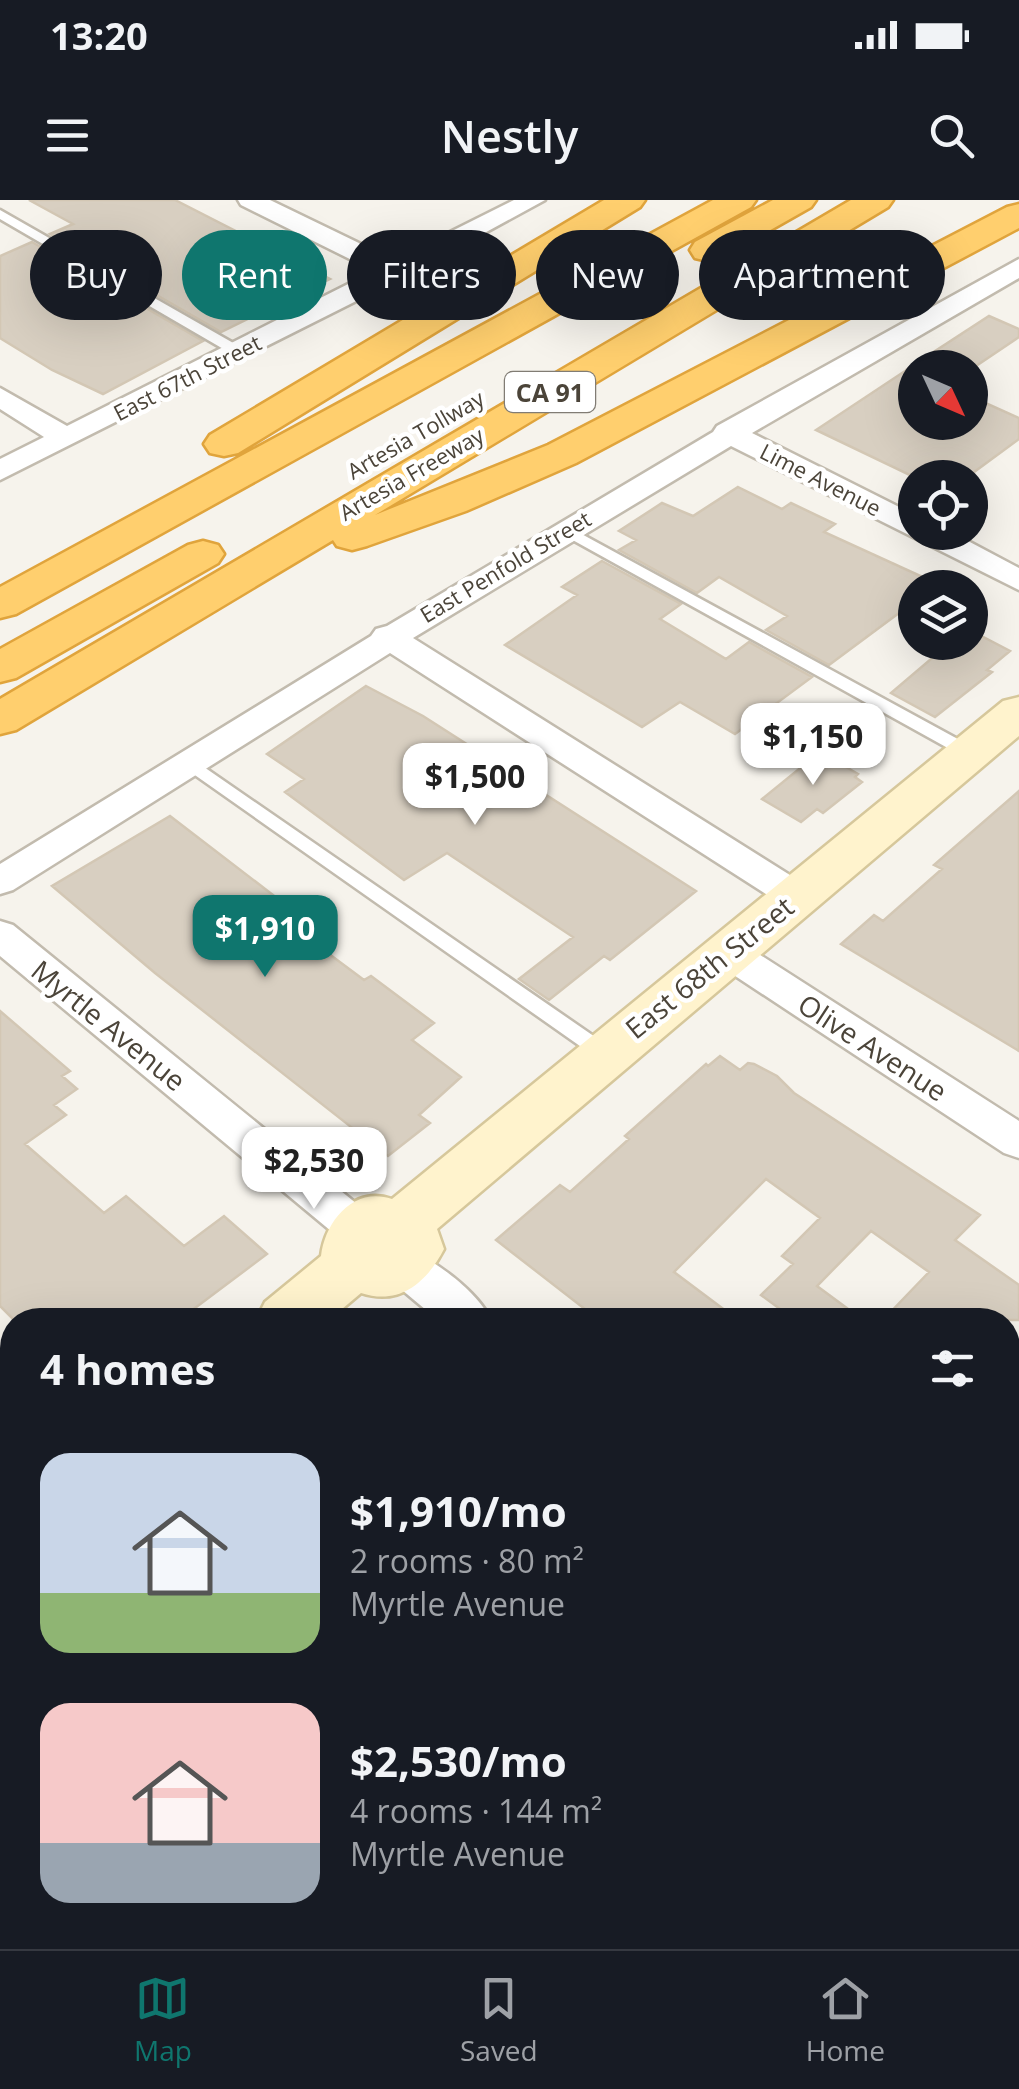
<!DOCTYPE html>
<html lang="en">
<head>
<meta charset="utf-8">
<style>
	:root { --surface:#171b24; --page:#242831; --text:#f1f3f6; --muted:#9ea1a6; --line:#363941; --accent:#0f766e }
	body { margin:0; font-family:"Open Sans",sans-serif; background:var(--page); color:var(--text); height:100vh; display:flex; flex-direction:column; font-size:38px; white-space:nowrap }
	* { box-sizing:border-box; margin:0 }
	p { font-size:32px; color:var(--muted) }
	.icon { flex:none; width:55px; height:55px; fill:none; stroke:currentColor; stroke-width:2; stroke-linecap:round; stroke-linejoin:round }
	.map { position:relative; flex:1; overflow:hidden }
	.side { position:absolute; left:0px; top:1108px; width:1020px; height:642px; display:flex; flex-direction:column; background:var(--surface); border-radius:40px 40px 0 0; box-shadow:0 10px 40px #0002 }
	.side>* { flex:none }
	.top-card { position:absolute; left:30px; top:30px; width:960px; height:90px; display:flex; gap:20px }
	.needle { width:65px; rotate:134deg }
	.fabs { position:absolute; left:898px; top:150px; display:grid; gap:20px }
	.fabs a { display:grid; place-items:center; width:90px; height:90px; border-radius:50%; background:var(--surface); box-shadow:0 10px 40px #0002; font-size:50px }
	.price { position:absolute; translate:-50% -85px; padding:0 22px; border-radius:20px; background:#fff; color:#222; font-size:32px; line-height:65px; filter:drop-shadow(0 2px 5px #0008) }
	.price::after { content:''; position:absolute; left:50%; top:60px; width:30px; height:22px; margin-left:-15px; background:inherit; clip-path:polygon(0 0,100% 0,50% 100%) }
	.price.current { background:var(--accent); color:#fff }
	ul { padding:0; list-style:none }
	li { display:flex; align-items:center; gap:30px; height:250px; padding:0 40px }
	li span { display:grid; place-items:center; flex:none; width:280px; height:200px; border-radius:30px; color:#555 }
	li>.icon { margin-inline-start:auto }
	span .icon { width:120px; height:120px; fill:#fffc; stroke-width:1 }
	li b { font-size:42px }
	h2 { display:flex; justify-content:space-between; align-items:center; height:120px; padding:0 40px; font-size:42px }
	.pill { padding:0 35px; border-radius:45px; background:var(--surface); box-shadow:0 10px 40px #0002; font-size:35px; line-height:90px }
	.pill.current { background:var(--accent); color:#fff }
	.status { display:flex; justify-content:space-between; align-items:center; height:70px; padding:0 50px; background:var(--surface); direction:ltr }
	.status svg { height:28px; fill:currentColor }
	header { display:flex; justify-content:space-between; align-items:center; height:130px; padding:0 40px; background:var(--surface); font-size:45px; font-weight:600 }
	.tabs { display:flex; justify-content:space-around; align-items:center; height:140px; border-top:2px solid var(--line); background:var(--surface); font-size:28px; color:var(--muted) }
	.tabs a { display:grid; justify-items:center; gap:5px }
	.tabs .current { color:var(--accent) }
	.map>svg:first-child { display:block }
	.building { fill:#d8cfc1; stroke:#d3c7b4; stroke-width:2.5 }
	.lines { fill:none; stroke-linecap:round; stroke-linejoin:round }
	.lane-casing { stroke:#c2bbae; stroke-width:5 }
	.street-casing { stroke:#c2bbae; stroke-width:5 }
	.secondary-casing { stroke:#d6c79b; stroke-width:5 }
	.highway-casing { stroke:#e0a43c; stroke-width:5 }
	.lane { fill:#fff; fill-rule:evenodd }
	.street { fill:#fff; fill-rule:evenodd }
	.secondary { fill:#fff3cd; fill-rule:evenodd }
	.highway { fill:#ffcf6e; fill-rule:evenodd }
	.labels { text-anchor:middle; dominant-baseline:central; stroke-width:9; stroke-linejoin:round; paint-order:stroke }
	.far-street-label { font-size:22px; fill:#4b4439; stroke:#fff }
	.shield { fill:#fff; stroke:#817c74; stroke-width:2.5 }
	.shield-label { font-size:25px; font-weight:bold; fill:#4b4439 }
	.street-label { font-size:28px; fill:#4b4439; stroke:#fff }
</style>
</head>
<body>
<div class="status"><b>13:20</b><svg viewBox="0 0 49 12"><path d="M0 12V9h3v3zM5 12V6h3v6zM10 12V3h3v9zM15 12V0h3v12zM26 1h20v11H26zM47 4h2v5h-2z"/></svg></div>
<header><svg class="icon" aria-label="menu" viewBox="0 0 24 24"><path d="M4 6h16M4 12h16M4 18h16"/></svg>Nestly<svg class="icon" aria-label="search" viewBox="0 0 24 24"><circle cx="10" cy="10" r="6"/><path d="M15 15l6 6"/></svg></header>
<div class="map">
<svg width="1019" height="1749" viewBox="0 0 1019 1749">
	<rect width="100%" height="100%" fill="#f6f3ec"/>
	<!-- building -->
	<path class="building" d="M 29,0 L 175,0 L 330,79 L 221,132 L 50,34 L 73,24 Z
		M 32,42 L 203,141 L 103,194 L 52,170 L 0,138 L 0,56 Z
		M 989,116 L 1019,129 L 1019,137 L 973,168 L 909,168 Z
		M 908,169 L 915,171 L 915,222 L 970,222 L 970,196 L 1019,218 L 1019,239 L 966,278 L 916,278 L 816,230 Z
		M 738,287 L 782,309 L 791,303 L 835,324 L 824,332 L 938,384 L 915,388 L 915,401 L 829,465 L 766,430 L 787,416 L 719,377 L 697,393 L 619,350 L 636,340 L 619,331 L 662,303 L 693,316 Z
		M 602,361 L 681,404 L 660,419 L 726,459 L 749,442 L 812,477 L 735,534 L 680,502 L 642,527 L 505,445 L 577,395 L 562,387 Z
		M 970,430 L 1010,451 L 987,470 L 992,472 L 935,517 L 891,493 L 951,442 L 970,442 Z
		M 366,486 L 423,516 L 696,691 L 610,760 L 604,756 L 549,800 L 519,779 L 573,737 L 447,653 L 404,680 L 285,592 L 304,579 L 267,554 Z
		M 820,552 L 858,574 L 855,577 L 862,582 L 823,613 L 817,609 L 801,622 L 762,599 Z
		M 1019,591 L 1019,851 L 841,744 L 874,715 L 883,721 L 942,669 L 934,665 Z
		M 170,616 L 273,695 L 262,704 L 364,780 L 371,776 L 434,823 L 412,840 L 461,877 L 419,915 L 430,923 L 388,956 L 155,773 L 52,686 Z
		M 0,811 L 70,871 L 62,876 L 77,889 L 54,905 L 66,915 L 25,944 L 104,1013 L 126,996 L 184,1046 L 224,1016 L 267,1054 L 179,1120 L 14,1120 L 0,1106 Z
		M 720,856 L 740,870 L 748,863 L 754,864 L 777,876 L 794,893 L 980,1015 L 955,1040 L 1019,1085 L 1019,1120 L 883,1120 L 929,1072 L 871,1031 L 817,1086 L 863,1120 L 795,1120 L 761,1095 L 793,1064 L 782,1056 L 820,1018 L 766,979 L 674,1072 L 738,1120 L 599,1120 L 496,1040 L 560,985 L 570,992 L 629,939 L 625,936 L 706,864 L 708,866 Z"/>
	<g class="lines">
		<defs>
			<path id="lane" d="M 0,10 L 242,148 L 244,151 L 232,154 L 0,19 Z
				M 565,325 L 976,549 L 979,553 L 970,559 L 964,557 L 560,333 L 557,330 Z
				M 188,556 L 611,848 L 614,853 L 611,858 L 597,858 L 182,566 L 179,562 Z"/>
			<path id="street" d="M 238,0 L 270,0 L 394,60 L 514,0 L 545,0 L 404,77 L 0,280 L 0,259 L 44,237 L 0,209 L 0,188 L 67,226 L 374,71 L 241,5 Z
				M 1019,59 L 1019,78 L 752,233 L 915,315 L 915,332 L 951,332 L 1019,368 L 1019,390 L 731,246 L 413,438 L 809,687 L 814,696 L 809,705 L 796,709 L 783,705 L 390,453 L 13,690 L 0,694 L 0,664 L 371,436 L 376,429 L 387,426 L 713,232 L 717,226 Z
				M 0,721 L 13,725 L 373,1017 L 379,1029 L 373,1041 L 358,1046 L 343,1041 L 0,756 Z
				M 727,738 L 740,742 L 1019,921 L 1019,958 L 1004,953 L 714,762 L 708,752 L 714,742 Z
				M 404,1048 C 433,1058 478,1092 491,1120 L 438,1120 L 389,1079 L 382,1066 L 389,1053 Z
				M 0,1219 L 12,1223 L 12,1272 L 0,1267 Z
				M 1008,1538 L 1019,1543 L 1019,1599 L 1008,1594 Z
				M 472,1738 L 533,1738 L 538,1749 L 476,1749 Z
				M 682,1738 L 742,1738 L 738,1749 L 677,1749 Z"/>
			<path id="secondary" d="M 1019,497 L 1019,536 L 437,1029 L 444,1049 C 427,1082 400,1106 361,1093 L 329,1120 L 256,1120 L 265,1102 L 321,1056 C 325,1022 353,986 392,999 L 1003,501 Z
				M 12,1315 L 12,1381 L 0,1386 L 0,1319 Z"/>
			<path id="highway" d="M 604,0 L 645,0 L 640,7 L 238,253 L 224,256 L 210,253 L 204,244 L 210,235 Z
				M 713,0 L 756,0 L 751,7 L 16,414 L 0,418 L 0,387 Z
				M 773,0 L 816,0 L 811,7 L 721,58 L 708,61 L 695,58 L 690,50 L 695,42 Z
				M 851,0 L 893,0 L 888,7 L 375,315 L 548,245 L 1007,7 L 1019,4 L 1019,28 L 576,263 L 466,311 L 367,346 L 352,350 L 337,346 L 333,340 L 16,530 L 0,534 L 0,499 Z
				M 203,341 L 218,345 L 224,354 L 218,363 L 16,478 L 0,482 L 0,449 L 188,345 Z"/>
		</defs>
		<!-- lane casing -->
		<use href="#lane" class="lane-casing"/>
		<!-- street casing -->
		<use href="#street" class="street-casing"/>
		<!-- secondary casing -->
		<use href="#secondary" class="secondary-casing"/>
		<!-- highway casing -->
		<use href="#highway" class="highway-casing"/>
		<!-- lane -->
		<use href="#lane" class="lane"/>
		<!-- street -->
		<use href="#street" class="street"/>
		<!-- secondary -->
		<use href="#secondary" class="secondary"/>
		<!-- highway -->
		<use href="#highway" class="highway"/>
	</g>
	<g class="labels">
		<!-- far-street labels -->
		<g class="far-street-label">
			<text transform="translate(187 177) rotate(-27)">East 67th Street</text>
			<text transform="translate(415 234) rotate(-30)">Artesia Tollway</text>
			<text transform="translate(411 273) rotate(-30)">Artesia Freeway</text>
			<text transform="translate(821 279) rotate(27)">Lime Avenue</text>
			<text transform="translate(505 366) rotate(-31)">East Penfold Street</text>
		</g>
		<!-- shield labels -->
		<rect class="shield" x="505" y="172" width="90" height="40" rx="8"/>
		<g class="shield-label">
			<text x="550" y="192">CA 91</text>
		</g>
		<!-- street labels -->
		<g class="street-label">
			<text transform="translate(709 767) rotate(-39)">East 68th Street</text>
			<text transform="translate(109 825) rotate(39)">Myrtle Avenue</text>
			<text transform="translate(873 847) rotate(33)">Olive Avenue</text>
		</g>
	</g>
</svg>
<div class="fabs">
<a><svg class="needle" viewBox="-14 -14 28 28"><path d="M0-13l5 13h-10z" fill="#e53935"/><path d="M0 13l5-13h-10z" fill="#9ea1a6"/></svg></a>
<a><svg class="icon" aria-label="locate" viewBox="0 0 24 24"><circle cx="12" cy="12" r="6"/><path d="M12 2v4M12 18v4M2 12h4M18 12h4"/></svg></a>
<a><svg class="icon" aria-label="layers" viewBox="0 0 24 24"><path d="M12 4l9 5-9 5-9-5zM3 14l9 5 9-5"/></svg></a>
</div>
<b class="price" style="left:813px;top:588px">$1,150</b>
<b class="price" style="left:475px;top:628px">$1,500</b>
<b class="price current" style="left:265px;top:780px">$1,910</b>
<b class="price" style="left:314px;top:1012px">$2,530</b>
<div class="top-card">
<a class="pill">Buy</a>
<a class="pill current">Rent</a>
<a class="pill">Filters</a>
<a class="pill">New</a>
<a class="pill">Apartment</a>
</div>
<section class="side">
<h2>4 homes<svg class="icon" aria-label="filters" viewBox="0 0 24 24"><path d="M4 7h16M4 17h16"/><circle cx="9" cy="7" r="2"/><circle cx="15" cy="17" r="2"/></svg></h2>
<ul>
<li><span style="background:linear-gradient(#c9d6e8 70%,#8fb573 0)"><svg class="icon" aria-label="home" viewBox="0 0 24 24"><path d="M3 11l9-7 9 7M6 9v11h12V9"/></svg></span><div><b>$1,910/mo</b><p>2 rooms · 80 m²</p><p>Myrtle Avenue</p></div></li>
<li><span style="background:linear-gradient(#f6c9c9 70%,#9aa5b1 0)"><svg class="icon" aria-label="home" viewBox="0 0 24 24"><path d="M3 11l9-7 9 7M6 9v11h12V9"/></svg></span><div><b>$2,530/mo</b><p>4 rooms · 144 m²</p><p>Myrtle Avenue</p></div></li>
</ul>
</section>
</div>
<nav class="tabs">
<a class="current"><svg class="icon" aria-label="map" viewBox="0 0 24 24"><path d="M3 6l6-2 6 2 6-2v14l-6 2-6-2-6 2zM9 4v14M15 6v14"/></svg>Map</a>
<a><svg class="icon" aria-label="saved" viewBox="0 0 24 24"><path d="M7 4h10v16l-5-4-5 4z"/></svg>Saved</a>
<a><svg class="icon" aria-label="home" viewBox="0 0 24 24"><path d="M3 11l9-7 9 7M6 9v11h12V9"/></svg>Home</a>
</nav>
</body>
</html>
